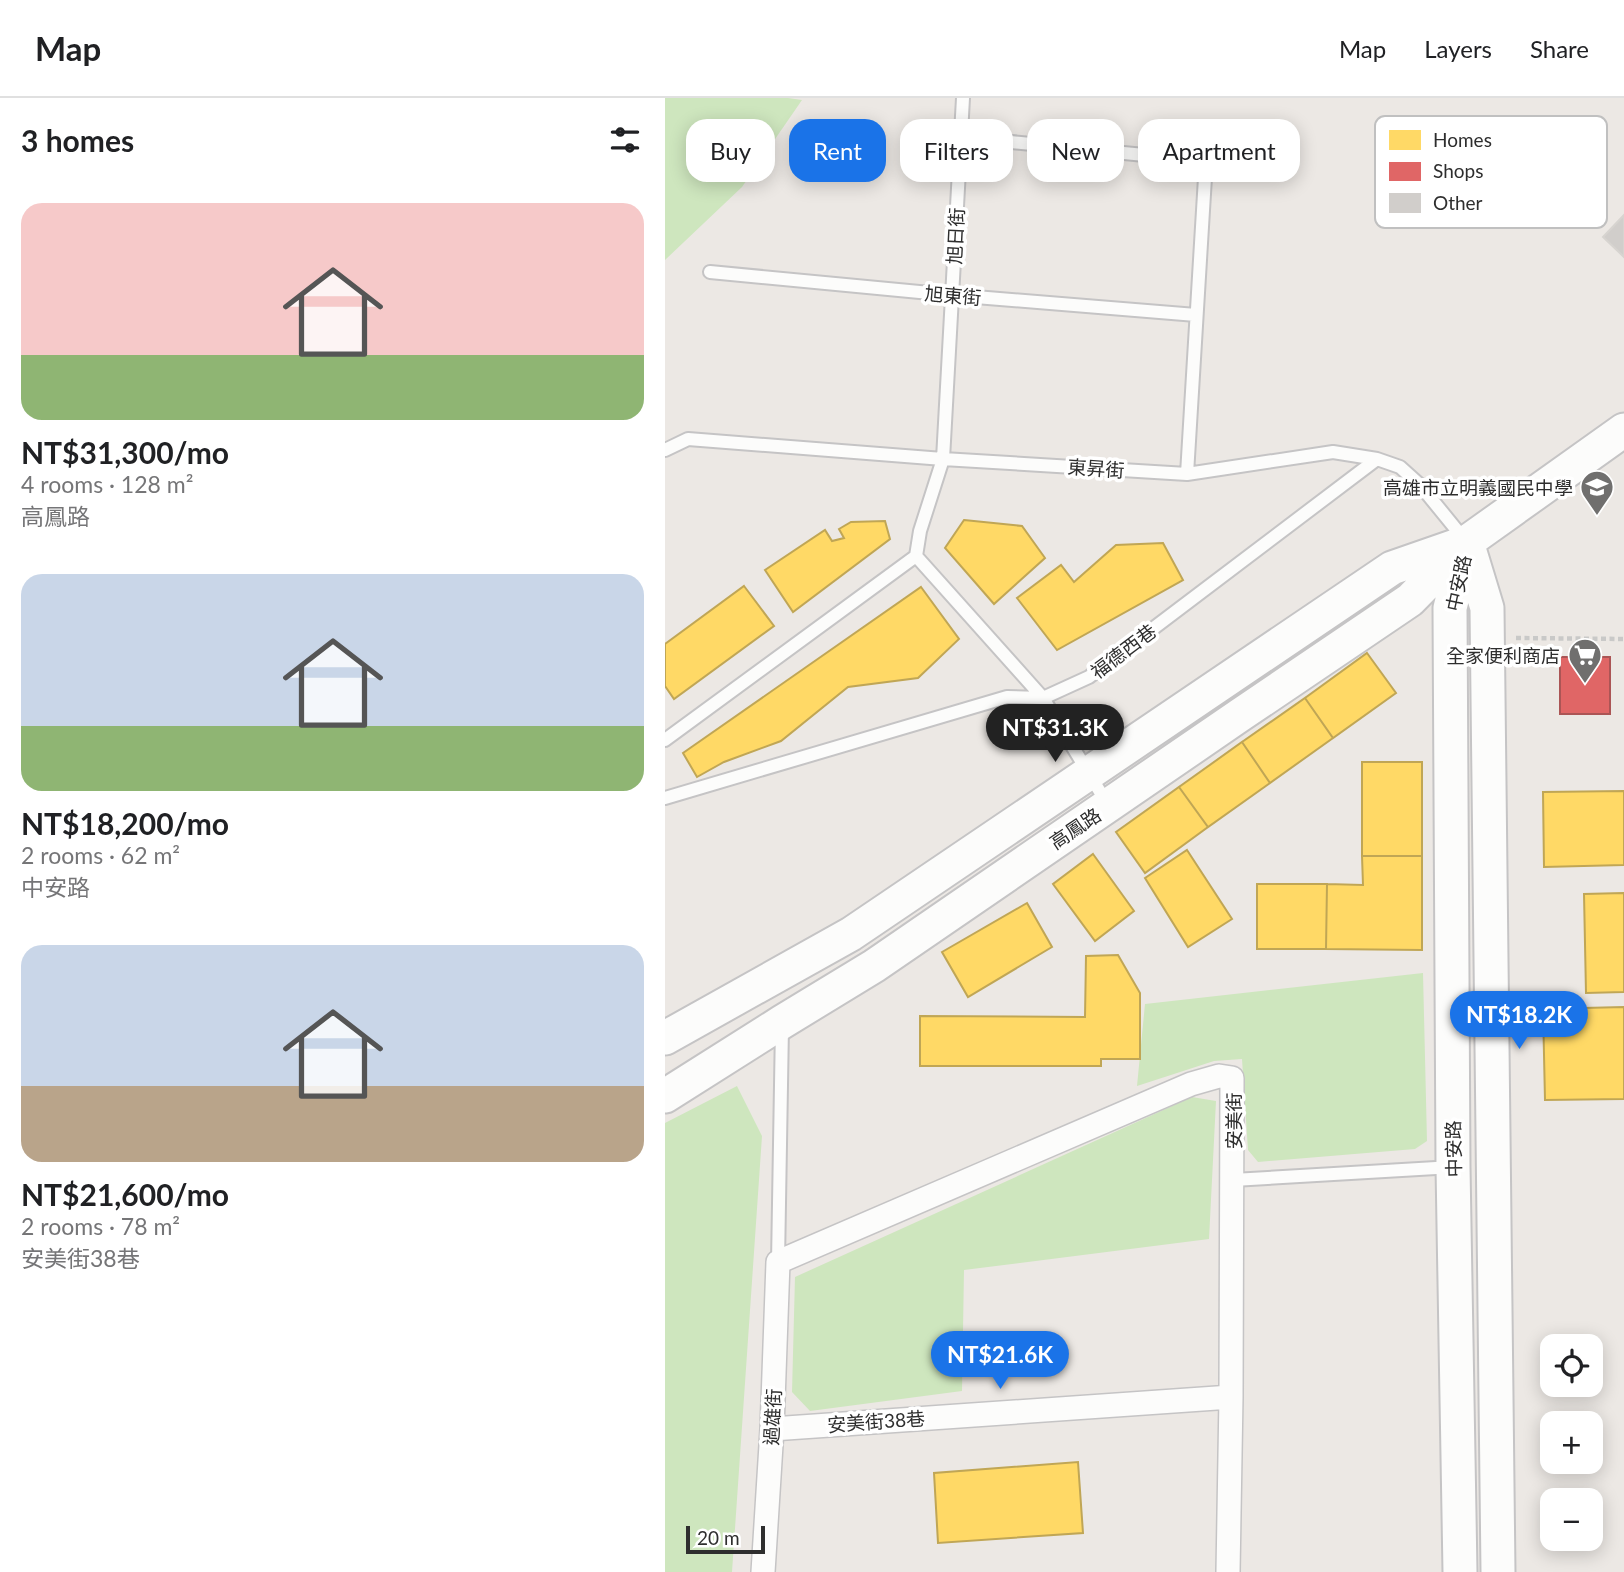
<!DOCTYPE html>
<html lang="en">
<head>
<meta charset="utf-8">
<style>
	:root { --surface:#fff; --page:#f6f6f6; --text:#202124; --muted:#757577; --line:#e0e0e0; --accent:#1a73e8 }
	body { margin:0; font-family:Lato,"Noto Sans TC",sans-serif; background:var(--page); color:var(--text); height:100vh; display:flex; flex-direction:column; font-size:26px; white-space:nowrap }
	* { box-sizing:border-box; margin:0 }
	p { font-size:23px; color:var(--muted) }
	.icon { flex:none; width:38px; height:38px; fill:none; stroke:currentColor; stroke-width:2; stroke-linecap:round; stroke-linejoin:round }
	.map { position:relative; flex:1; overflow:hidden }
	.drawer { display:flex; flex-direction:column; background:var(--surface); width:665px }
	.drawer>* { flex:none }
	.hud { position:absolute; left:21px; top:21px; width:665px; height:63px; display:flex; gap:14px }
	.buttons { position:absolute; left:875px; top:1236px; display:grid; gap:14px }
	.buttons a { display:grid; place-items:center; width:63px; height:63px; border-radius:14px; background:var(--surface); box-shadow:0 4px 18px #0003; font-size:35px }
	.scale { position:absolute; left:21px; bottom:18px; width:79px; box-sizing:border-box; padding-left:7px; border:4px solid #2e2e2e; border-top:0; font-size:19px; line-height:24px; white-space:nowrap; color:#2e2e2e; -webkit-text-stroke:5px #fff; paint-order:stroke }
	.price { position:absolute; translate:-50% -60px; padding:0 16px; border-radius:24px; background:var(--accent); color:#fff; font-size:23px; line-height:46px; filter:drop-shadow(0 2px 4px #0008) }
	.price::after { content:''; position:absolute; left:50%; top:42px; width:21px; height:16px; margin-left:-10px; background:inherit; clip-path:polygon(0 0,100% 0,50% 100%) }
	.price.selected { background:#222; color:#fff }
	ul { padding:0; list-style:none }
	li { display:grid; align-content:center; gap:14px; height:371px; padding:0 21px }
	li span { display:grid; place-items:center; height:217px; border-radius:21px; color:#555 }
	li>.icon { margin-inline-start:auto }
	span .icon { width:126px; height:126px; fill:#fffc; stroke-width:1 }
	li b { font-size:30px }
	h2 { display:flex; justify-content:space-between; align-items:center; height:84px; padding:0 21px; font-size:30px }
	.chip { padding:0 24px; border-radius:21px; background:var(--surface); box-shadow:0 4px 18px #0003; font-size:24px; line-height:63px }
	.chip.selected { background:var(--accent); color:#fff }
	header { display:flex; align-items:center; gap:42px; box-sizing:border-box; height:98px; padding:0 35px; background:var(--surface); border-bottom:2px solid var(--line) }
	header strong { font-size:33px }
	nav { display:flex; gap:38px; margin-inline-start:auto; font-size:24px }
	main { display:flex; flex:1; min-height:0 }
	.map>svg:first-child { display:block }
	.green { fill:#cee6be }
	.homes { fill:#ffd966; stroke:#c0a655; stroke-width:2 }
	.shops { fill:#e06666; stroke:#ab5555; stroke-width:2 }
	.building { fill:#d1cecb; stroke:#d7d4d0; stroke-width:2 }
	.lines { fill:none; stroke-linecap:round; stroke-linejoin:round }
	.lane-casing { stroke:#c5c4c5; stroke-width:16 }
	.street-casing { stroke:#c5c4c5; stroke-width:26 }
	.secondary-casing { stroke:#c5c4c5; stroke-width:37 }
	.path { stroke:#c9c9c8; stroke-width:4.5; stroke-dasharray:5 3.5; stroke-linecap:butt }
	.lane { stroke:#fcfcfb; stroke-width:12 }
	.street { stroke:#fcfcfb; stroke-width:23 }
	.secondary { stroke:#fcfcfb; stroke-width:33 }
	.labels { text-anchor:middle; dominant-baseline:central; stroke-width:7; stroke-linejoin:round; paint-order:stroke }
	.street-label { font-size:19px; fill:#2e2e2e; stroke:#fff }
	.poi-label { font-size:19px; fill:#2e2e2e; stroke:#fff; text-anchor:end }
	.key { fill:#fff; stroke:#c0c0c0; stroke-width:2 }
	.key-label { font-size:19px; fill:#2e2e2e }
</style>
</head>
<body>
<header>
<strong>Map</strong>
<nav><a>Map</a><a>Layers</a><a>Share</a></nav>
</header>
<main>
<section class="drawer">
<h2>3 homes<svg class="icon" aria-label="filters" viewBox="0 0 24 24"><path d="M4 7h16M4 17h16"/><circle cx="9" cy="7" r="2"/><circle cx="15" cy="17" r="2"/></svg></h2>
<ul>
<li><span style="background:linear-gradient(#f6c9c9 70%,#8fb573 0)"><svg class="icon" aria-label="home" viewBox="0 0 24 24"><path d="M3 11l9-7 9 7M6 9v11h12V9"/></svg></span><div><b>NT$31,300/mo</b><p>4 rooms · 128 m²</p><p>高鳳路</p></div></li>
<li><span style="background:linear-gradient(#c9d6e8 70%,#8fb573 0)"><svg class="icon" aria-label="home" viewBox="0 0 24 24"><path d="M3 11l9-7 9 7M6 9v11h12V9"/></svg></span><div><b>NT$18,200/mo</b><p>2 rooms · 62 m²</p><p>中安路</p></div></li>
<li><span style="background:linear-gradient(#c9d6e8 65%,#b9a48a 0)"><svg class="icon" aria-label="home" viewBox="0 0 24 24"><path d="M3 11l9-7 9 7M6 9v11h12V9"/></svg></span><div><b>NT$21,600/mo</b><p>2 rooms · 78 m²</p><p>安美街38巷</p></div></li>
</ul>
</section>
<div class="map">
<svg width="959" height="1474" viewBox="0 0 959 1474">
	<rect width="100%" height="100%" fill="#ece8e4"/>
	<!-- green -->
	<path class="green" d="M 0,0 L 123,0 L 137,2 L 77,89 L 0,162 Z
		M 758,875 L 762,1043 L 750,1051 L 593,1064 L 583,1052 L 577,961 L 549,963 L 472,988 L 480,906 Z
		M 72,988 L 97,1038 L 67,1474 L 0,1474 L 0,1025 Z
		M 527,999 L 551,1003 L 544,1141 L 299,1172 L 297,1293 L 145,1313 L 127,1294 L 130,1179 Z"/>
	<!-- homes -->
	<path class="homes" d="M 299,422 L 357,428 L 380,460 L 329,506 L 280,450 Z
		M 220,423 L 225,441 L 128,514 L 100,472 L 160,432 L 167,443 L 179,440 L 174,431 L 186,424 Z
		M 498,445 L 518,482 L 392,552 L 352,500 L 396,467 L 409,484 L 451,447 Z
		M 79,488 L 109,528 L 9,601 L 0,588 L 0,546 Z
		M 256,489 L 294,541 L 253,580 L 183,589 L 116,643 L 59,664 L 32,679 L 18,655 Z
		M 702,555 L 731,595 L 668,640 L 640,600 Z
		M 640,600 L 668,640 L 605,685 L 577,644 Z
		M 577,644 L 605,685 L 543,729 L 514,689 Z
		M 697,664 L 757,664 L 757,758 L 697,758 Z
		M 514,689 L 543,729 L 480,775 L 451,734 Z
		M 959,693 L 959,767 L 879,769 L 878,694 Z
		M 522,752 L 567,821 L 523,849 L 480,780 Z
		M 428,756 L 469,813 L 430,843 L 388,786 Z
		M 697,758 L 757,758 L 757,852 L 661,851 L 662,786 L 698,787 Z
		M 592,786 L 662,786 L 661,851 L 592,851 Z
		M 959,795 L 959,894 L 921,895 L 919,796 Z
		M 362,805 L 387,849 L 303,899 L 277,854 Z
		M 453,857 L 475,895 L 475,961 L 436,961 L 436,968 L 255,968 L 255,918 L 420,919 L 421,858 Z
		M 959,909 L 959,1001 L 880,1002 L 878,911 Z
		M 413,1364 L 418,1435 L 273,1445 L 269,1375 Z"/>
	<!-- shops -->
	<path class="shops" d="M 895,559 L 945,559 L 945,616 L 895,616 Z"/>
	<!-- building -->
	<path class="building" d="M 959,117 L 959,159 L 938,139 Z"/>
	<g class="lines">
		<defs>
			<path id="lane" d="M 295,39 L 541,63 L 522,376
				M 45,174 L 286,197 L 531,217
				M 0,352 L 23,341 L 278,361 L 522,376 L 668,354 L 712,361 L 735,369 L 755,387 L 799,441
				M 251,458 L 378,600 L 443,707
				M 0,642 L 251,458 L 255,433 L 278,361 L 298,0
				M 0,700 L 342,599 L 378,600 L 424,579 L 712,361
				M 568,1082 L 788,1069
				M 113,1164 L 117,928"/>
			<path id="street" d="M 107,1331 L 566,1299
				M 98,1474 L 107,1331 L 113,1164 L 526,986 L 554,978 L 567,980 L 566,1299 L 563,1474"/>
			<path id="secondary" d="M 802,444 L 822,510 L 833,1474
				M 0,940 L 186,836 L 727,470 L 796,446
				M 0,998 L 117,924 L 209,868 L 575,617 L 745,502 L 802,444 L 959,332
				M 795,1474 L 788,1069 L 785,510 L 801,447"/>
		</defs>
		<!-- lane casing -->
		<use href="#lane" class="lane-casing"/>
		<!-- street casing -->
		<use href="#street" class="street-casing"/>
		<!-- secondary casing -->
		<use href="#secondary" class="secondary-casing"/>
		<!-- path -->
		<path class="path" d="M 851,540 L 959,541"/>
		<!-- lane -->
		<use href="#lane" class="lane"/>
		<!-- street -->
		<use href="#street" class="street"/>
		<!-- secondary -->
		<use href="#secondary" class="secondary"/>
	</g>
	<!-- icons -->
	<defs>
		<symbol id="school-pin" viewBox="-11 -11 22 30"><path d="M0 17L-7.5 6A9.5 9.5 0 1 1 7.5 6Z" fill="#706f6e" stroke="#fff"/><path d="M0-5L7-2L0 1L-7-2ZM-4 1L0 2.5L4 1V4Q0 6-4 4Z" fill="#fff"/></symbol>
		<symbol id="supermarket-pin" viewBox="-11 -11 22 30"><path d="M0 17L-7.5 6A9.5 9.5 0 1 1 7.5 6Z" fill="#706f6e" stroke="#fff"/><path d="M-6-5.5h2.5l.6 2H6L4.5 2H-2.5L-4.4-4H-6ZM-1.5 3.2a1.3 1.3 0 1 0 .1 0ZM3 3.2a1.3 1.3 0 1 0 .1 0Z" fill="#fff"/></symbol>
	</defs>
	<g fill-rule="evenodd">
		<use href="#school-pin" x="913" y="370" width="38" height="52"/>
		<use href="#supermarket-pin" x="901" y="538" width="38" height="52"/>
	</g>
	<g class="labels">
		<!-- street labels -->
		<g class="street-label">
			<text transform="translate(290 138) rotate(-87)">旭日街</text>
			<text transform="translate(288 197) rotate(5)">旭東街</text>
			<text transform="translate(431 370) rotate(4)">東昇街</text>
			<text transform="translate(793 485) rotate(-78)">中安路</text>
			<text transform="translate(458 553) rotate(-37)">福德西巷</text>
			<text transform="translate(410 730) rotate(-34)">高鳳路</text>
			<text transform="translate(568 1023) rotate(-90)">安美街</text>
			<text transform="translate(788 1051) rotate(-91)">中安路</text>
			<text transform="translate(107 1319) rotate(-87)">過雄街</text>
			<text transform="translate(211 1323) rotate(-4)">安美街38巷</text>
		</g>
		<!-- poi labels -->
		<g class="poi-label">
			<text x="908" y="389">高雄市立明義國民中學</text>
			<text x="895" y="557">全家便利商店</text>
		</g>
	</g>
	<!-- legend -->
	<rect x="710" y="18" width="232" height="112" rx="10" class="key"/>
	<rect x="724" y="32" width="32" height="20" fill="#ffd966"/>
	<rect x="724" y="64" width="32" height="19" fill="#e06666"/>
	<rect x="724" y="95" width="32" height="20" fill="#d1cecb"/>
	<g class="key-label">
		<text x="768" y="49">Homes</text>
		<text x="768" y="80">Shops</text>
		<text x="768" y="112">Other</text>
	</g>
</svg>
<div class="buttons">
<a><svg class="icon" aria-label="locate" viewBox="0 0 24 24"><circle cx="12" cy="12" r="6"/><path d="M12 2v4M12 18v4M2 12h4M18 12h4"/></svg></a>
<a>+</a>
<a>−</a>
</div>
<div class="scale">20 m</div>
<b class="price selected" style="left:390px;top:666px">NT$31.3K</b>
<b class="price" style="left:854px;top:953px">NT$18.2K</b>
<b class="price" style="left:335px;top:1293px">NT$21.6K</b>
<div class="hud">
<a class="chip">Buy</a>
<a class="chip selected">Rent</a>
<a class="chip">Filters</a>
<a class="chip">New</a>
<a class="chip">Apartment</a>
</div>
</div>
</main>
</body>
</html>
